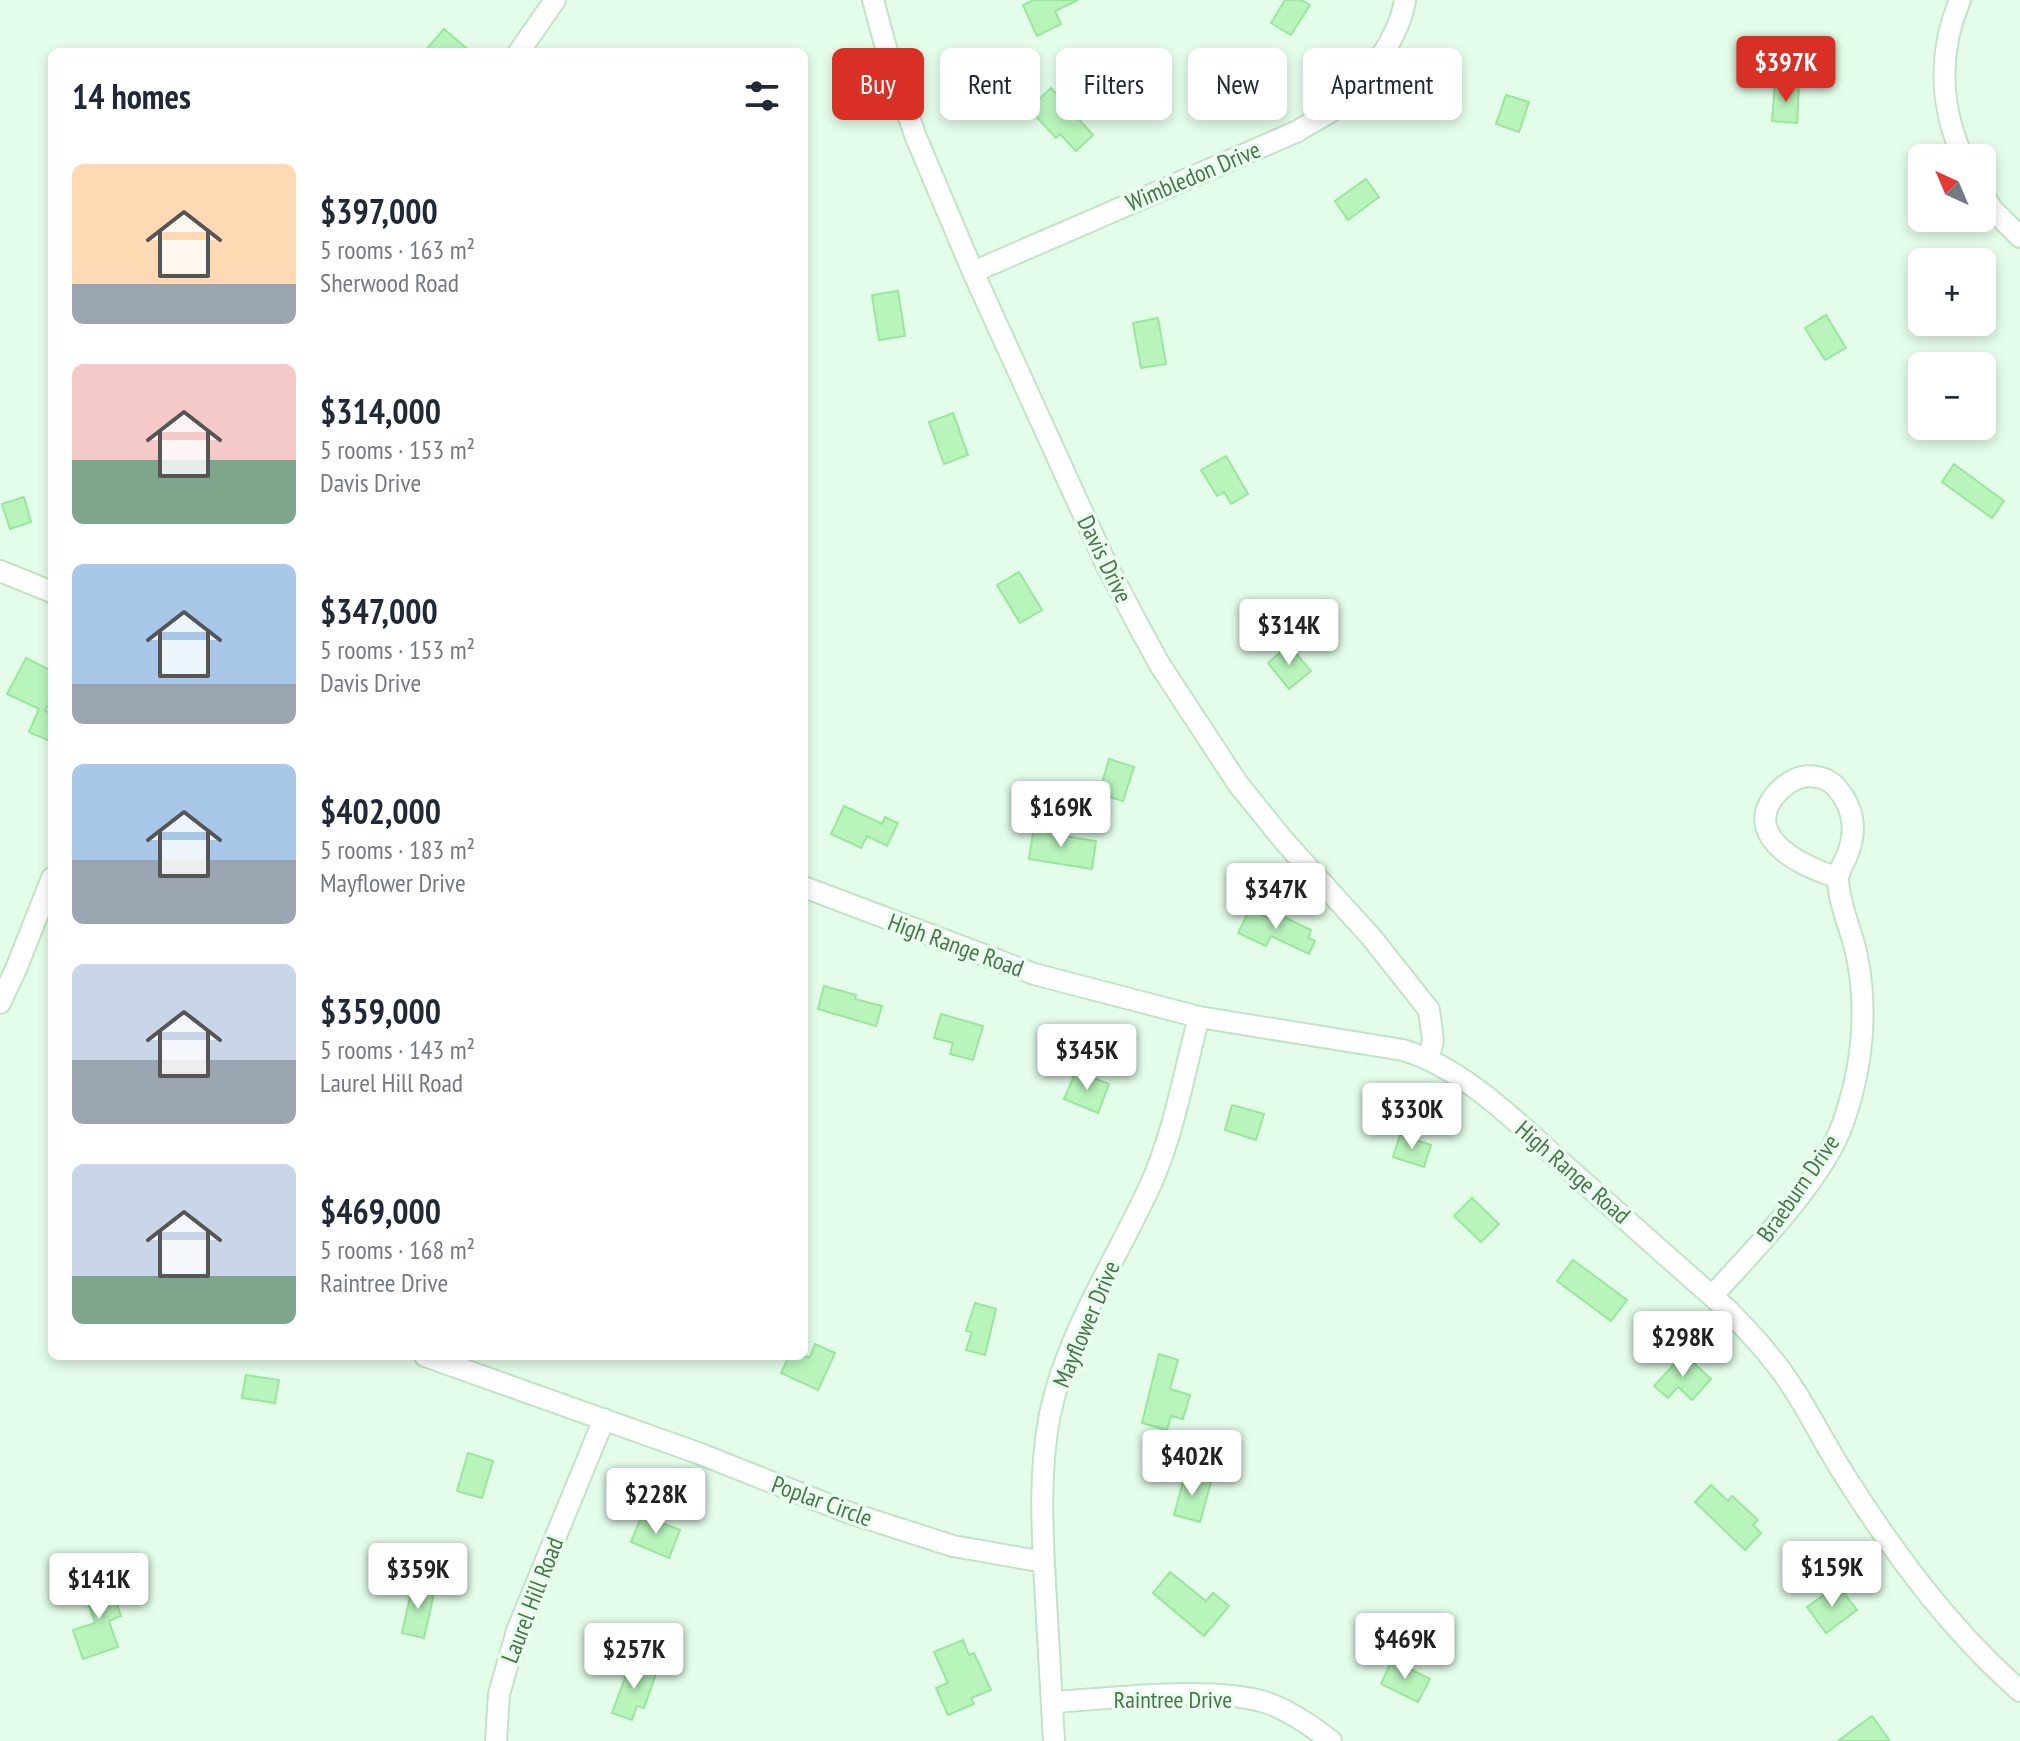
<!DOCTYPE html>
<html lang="en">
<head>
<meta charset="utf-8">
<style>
	:root { --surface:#fff; --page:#f6f6f7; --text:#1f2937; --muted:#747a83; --accent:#d93025 }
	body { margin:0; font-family:"PT Sans Narrow",sans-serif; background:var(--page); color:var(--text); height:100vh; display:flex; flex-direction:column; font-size:30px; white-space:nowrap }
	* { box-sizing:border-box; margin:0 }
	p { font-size:26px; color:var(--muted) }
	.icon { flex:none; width:44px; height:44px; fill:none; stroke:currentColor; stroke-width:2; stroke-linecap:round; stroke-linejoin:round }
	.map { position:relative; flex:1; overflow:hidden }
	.details { position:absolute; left:48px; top:48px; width:760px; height:1312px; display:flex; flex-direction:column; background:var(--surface); border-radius:12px; box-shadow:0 4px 12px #0003 }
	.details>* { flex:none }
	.top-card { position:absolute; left:832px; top:48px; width:760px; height:72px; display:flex; gap:16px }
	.needle { width:52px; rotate:316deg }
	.controls { position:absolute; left:1908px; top:144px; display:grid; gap:16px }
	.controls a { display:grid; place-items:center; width:88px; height:88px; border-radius:12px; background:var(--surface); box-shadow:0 4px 12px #0003; font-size:40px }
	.price { position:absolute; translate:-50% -68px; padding:0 18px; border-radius:8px; background:#fff; color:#222; font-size:26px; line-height:52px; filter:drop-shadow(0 2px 4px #0008) }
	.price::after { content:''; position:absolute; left:50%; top:48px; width:24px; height:18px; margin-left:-12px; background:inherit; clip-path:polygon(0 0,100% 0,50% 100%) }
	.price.active { background:var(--accent); color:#fff }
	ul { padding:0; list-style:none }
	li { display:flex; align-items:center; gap:24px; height:200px; padding:0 24px }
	li span { display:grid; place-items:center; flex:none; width:224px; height:160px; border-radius:12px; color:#555 }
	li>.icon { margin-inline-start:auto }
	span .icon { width:96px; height:96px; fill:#fffc; stroke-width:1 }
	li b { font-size:34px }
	h2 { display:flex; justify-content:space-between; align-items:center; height:96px; padding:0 24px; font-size:34px }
	.pill { padding:0 28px; border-radius:12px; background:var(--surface); box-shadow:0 4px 12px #0003; font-size:28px; line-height:72px }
	.pill.active { background:var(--accent); color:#fff }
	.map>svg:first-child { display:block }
	.building { fill:#b9f4bc; stroke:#99e79b; stroke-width:2 }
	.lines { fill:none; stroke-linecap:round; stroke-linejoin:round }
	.minor-casing { stroke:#c0e4c5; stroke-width:24 }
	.minor { stroke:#fff; stroke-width:20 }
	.labels { text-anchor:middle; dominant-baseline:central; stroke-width:7; stroke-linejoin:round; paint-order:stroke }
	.street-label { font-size:24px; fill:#477648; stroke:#eaffef }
</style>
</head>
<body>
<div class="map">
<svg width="2020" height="1741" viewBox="0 0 2020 1741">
	<rect width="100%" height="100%" fill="#e3fdea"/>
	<!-- building -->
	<path class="building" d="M 1034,0 L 1078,0 L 1055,11 L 1061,24 L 1037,36 L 1023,5 Z
		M 1285,0 L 1301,0 L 1310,5 L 1291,35 L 1271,23 Z
		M 444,29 L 471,52 L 424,52 Z
		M 1775,84 L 1799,86 L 1797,123 L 1772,121 Z
		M 1051,88 L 1093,135 L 1076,151 L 1060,134 L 1056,138 L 1029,109 Z
		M 1506,95 L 1529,102 L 1519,132 L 1496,124 Z
		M 1366,179 L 1379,197 L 1348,220 L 1335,201 Z
		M 898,291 L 905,336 L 879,340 L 872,295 Z
		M 1826,315 L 1846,348 L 1825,360 L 1805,328 Z
		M 1158,318 L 1166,364 L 1141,368 L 1133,323 Z
		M 953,413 L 968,455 L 944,464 L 929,422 Z
		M 1226,456 L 1248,494 L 1231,504 L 1224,492 L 1217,496 L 1201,470 Z
		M 1954,464 L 2004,501 L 1992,518 L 1942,482 Z
		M 24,497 L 31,522 L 10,529 L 2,504 Z
		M 1019,572 L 1042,610 L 1020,623 L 997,585 Z
		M 1289,645 L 1311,671 L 1289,689 L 1268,663 Z
		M 26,658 L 52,671 L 52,696 L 45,711 L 52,714 L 52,742 L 29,732 L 39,709 L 7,694 Z
		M 1109,759 L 1134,767 L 1123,801 L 1099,794 Z
		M 844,806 L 882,824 L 885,817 L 898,823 L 887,846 L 867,836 L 861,848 L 831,834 Z
		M 1034,826 L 1063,831 L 1063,836 L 1096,841 L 1092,869 L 1029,859 Z
		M 1250,909 L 1276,922 L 1280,915 L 1311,930 L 1308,938 L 1315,941 L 1309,954 L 1271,936 L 1266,946 L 1238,933 Z
		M 824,986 L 856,995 L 855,999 L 882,1006 L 876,1026 L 818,1009 Z
		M 941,1014 L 983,1026 L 973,1060 L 950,1054 L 953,1043 L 934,1038 Z
		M 1076,1071 L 1109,1084 L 1098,1113 L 1064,1099 Z
		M 1232,1105 L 1264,1114 L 1256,1140 L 1225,1130 Z
		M 1400,1135 L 1431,1145 L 1424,1167 L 1393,1157 Z
		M 1472,1198 L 1499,1224 L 1481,1242 L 1454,1216 Z
		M 1573,1260 L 1627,1300 L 1611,1321 L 1557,1281 Z
		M 975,1303 L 996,1309 L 985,1355 L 966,1350 L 972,1332 L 966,1331 Z
		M 815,1344 L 835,1353 L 818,1390 L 781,1373 L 789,1356 L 810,1357 Z
		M 1159,1354 L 1178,1360 L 1170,1389 L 1190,1395 L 1183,1419 L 1171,1416 L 1167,1430 L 1142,1423 Z
		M 1684,1354 L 1711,1379 L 1692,1400 L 1678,1387 L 1668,1398 L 1654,1386 Z
		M 246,1375 L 279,1380 L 275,1403 L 242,1398 Z
		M 468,1453 L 493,1461 L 482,1498 L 457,1491 Z
		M 1185,1475 L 1211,1482 L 1200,1522 L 1174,1515 Z
		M 1711,1485 L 1728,1501 L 1732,1496 L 1758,1520 L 1753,1525 L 1761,1533 L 1745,1550 L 1695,1502 Z
		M 642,1515 L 680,1530 L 669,1558 L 631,1542 Z
		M 1170,1572 L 1206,1601 L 1213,1593 L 1229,1606 L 1204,1636 L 1153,1593 Z
		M 108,1578 L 121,1616 L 109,1621 L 118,1647 L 83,1659 L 73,1630 L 95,1623 L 83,1587 Z
		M 413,1584 L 435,1589 L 424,1638 L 402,1633 Z
		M 1838,1585 L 1857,1610 L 1826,1633 L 1807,1607 Z
		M 963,1640 L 969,1655 L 974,1653 L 991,1690 L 971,1698 L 974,1704 L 948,1715 L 936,1688 L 948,1683 L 934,1652 Z
		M 1392,1660 L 1430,1679 L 1418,1702 L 1381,1684 Z
		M 631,1662 L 657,1671 L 644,1708 L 637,1706 L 632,1720 L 612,1713 Z
		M 1872,1716 L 1890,1741 L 1838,1741 Z"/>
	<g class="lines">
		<defs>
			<path id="minor" d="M 873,0 L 886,48 L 915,135 L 973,272 L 1106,564 L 1137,623 L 1160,665 L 1238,784 L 1285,842 L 1372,938 L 1429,1010 L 1433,1040 L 1429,1057
				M 1960,0 C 1938,52 1940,106 1963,158
				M 519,52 L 555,0
				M 1982,192 L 1992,209 L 2020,237
				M 973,272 L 1298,131 C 1311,122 1328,115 1340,105 C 1367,82 1400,35 1405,0
				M 0,571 L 52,592
				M 804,887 L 1034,974 L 1199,1017 L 1403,1050 C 1465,1068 1523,1128 1571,1171 C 1623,1217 1675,1264 1728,1310 C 1749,1332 1770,1354 1787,1379 C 1809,1411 1826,1447 1847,1479 C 1896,1556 1951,1630 2020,1691
				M 0,1003 L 16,969 L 52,878
				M 1712,1296 C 1753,1251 1823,1180 1843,1123 C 1862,1069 1868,1012 1857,956 C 1852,932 1839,905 1838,880 C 1838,873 1843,864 1846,858 C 1858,831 1854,807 1835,786 C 1826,776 1808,774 1796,779 C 1787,783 1778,791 1773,798 C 1743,839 1807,869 1837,877
				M 425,1356 L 698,1453 L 847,1512 L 953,1546 L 1044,1562
				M 1052,1702 C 1110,1699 1222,1684 1273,1705 C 1295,1714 1313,1727 1331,1741
				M 496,1741 L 499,1694 L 517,1631 L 604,1419
				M 1054,1741 C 1051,1688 1048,1636 1045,1583 C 1042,1527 1039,1469 1050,1414 C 1067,1333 1116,1260 1150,1186 C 1174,1133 1184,1073 1199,1017"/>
		</defs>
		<!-- minor casing -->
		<use href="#minor" class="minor-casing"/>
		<!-- minor -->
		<use href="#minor" class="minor"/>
	</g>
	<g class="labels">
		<!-- street labels -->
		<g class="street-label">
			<text transform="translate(1193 176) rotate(-23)">Wimbledon Drive</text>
			<text transform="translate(1105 559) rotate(64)">Davis Drive</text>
			<text transform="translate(956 945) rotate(20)">High Range Road</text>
			<text transform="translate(1573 1172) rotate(41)">High Range Road</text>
			<text transform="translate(1798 1188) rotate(-55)">Braeburn Drive</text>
			<text transform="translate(1086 1324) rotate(-67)">Mayflower Drive</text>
			<text transform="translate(822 1501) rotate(20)">Poplar Circle</text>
			<text transform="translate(532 1600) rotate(-69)">Laurel Hill Road</text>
			<text x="1173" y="1699">Raintree Drive</text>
		</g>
	</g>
</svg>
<div class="controls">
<a><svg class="needle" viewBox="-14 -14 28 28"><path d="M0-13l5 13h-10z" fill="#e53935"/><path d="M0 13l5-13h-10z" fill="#747a83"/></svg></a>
<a>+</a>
<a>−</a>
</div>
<b class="price active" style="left:1786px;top:104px">$397K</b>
<b class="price" style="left:1289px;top:667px">$314K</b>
<b class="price" style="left:1061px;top:849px">$169K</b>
<b class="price" style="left:1276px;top:931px">$347K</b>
<b class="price" style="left:1087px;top:1092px">$345K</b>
<b class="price" style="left:1412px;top:1151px">$330K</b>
<b class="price" style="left:1683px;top:1379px">$298K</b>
<b class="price" style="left:1192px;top:1498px">$402K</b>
<b class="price" style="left:656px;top:1536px">$228K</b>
<b class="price" style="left:1832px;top:1609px">$159K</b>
<b class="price" style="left:418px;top:1611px">$359K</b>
<b class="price" style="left:99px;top:1621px">$141K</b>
<b class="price" style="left:1405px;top:1681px">$469K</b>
<b class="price" style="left:634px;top:1691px">$257K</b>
<div class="top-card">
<a class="pill active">Buy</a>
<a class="pill">Rent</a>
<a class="pill">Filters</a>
<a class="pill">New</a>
<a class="pill">Apartment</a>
</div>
<section class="details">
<h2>14 homes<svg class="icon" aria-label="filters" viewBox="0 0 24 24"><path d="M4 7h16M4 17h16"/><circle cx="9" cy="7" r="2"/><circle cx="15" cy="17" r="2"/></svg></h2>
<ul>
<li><span style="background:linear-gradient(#ffd9b3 75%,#9aa5b1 0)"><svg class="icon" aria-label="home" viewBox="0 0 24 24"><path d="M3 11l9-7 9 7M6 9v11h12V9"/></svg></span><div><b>$397,000</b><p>5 rooms · 163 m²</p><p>Sherwood Road</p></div></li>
<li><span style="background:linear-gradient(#f6c9c9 60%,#7fa58c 0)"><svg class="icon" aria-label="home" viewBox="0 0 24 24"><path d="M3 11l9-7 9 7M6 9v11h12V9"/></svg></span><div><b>$314,000</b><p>5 rooms · 153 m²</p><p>Davis Drive</p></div></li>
<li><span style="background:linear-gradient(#a9c7e8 75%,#9aa5b1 0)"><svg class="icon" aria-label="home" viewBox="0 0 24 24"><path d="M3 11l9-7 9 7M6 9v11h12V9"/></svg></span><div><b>$347,000</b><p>5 rooms · 153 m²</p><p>Davis Drive</p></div></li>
<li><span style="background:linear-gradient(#a9c7e8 60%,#9aa5b1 0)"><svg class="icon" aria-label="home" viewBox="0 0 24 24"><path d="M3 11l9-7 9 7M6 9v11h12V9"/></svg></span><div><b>$402,000</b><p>5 rooms · 183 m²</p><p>Mayflower Drive</p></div></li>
<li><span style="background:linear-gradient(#c9d6e8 60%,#9aa5b1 0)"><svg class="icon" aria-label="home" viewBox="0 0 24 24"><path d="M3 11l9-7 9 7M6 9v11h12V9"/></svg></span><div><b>$359,000</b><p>5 rooms · 143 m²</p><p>Laurel Hill Road</p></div></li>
<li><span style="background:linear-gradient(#c9d6e8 70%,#7fa58c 0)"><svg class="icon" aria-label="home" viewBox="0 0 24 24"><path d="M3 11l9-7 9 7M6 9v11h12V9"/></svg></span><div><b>$469,000</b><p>5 rooms · 168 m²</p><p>Raintree Drive</p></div></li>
</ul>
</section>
</div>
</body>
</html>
